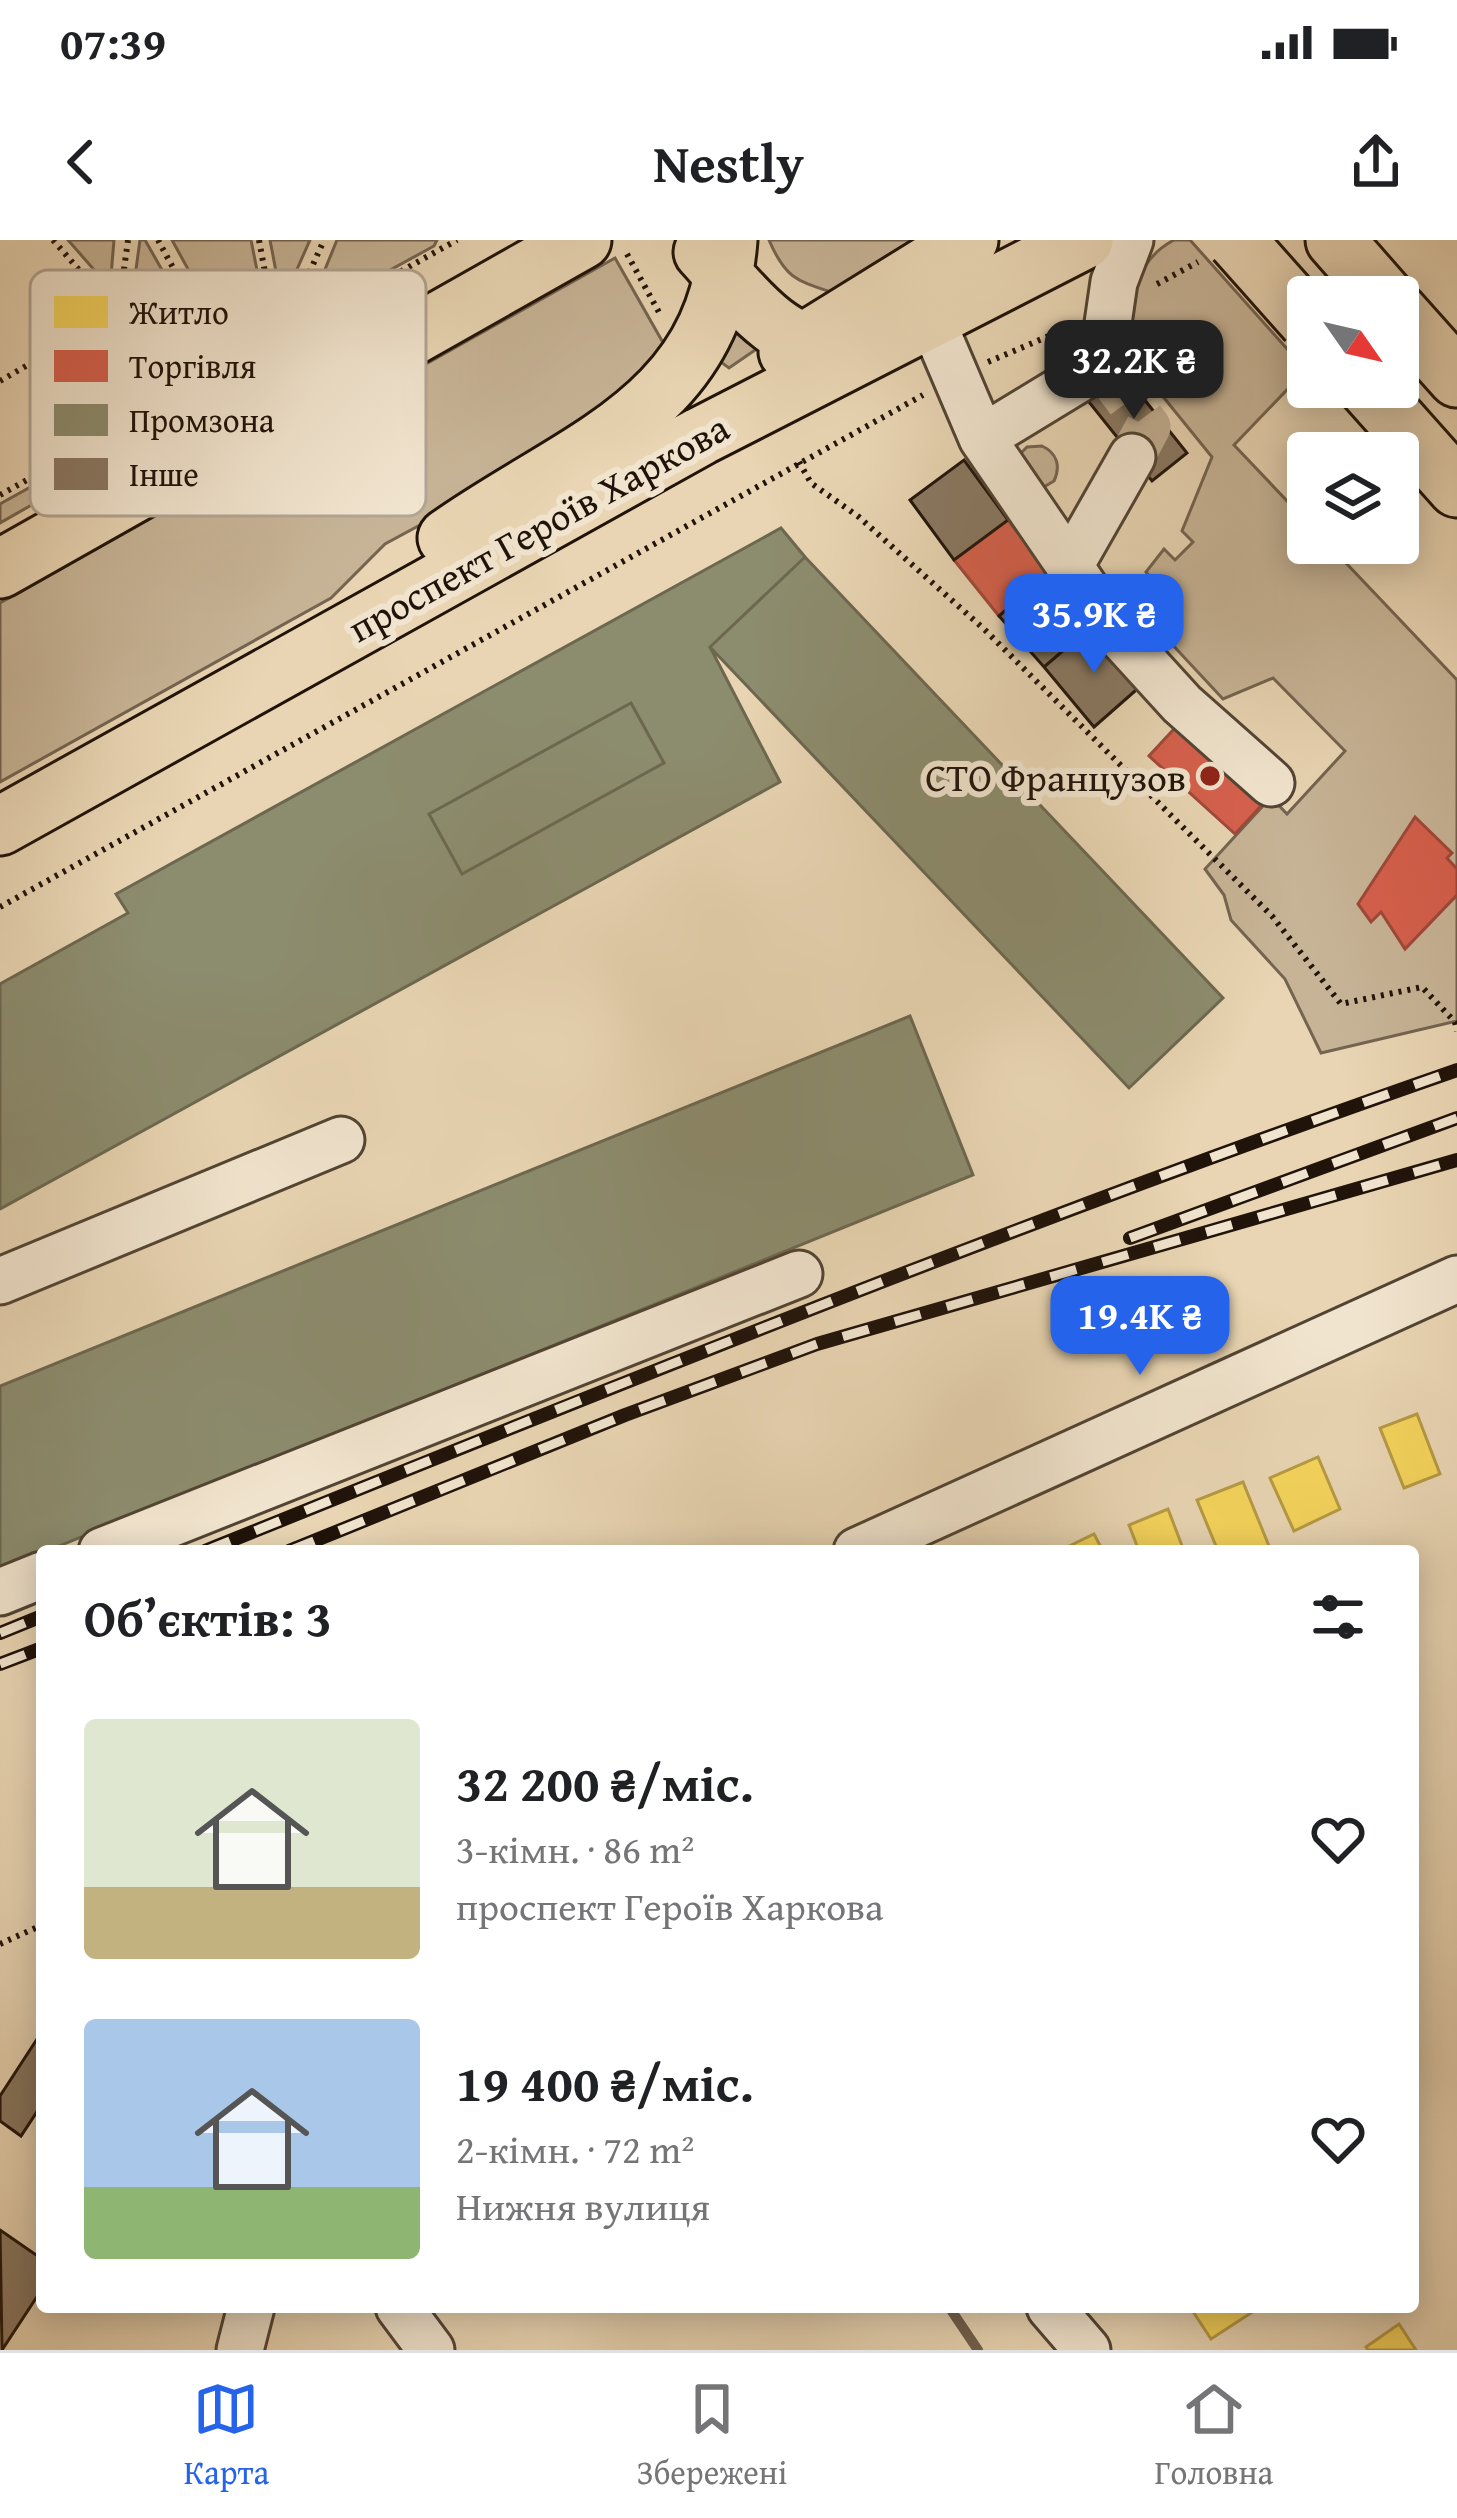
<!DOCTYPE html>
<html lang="uk">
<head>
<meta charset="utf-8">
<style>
	:root { --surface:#fff; --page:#f6f6f6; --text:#202124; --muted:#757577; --line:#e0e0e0; --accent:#2563eb }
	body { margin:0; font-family:"Gentium Book Plus",serif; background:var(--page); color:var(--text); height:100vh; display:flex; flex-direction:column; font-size:45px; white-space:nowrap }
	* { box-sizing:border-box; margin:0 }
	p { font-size:39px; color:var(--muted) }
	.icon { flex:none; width:66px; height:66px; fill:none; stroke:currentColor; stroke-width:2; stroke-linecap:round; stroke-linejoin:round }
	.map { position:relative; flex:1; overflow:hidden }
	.panel { position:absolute; left:36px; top:1305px; width:1383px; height:768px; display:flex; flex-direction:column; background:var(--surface); border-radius:12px; box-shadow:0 6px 30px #0003 }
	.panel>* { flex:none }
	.needle { width:78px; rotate:124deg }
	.tools { position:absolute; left:1287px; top:36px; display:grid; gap:24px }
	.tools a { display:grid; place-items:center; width:132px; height:132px; border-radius:12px; background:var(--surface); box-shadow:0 6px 30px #0003; font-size:60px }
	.price { position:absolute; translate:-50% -102px; padding:0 27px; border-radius:24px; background:var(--accent); color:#fff; font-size:39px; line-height:78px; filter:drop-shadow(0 3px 6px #0008) }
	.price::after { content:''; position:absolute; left:50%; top:72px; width:36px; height:27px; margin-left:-18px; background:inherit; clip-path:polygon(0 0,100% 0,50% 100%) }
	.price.current { background:#222; color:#fff }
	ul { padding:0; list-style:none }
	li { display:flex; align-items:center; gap:36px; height:300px; padding:0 48px }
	li span { display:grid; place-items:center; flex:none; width:336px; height:240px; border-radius:12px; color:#555 }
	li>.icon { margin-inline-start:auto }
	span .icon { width:144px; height:144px; fill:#fffc; stroke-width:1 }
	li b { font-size:51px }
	h2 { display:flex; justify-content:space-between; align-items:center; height:144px; padding:0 48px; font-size:51px }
	.status { display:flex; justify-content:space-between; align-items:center; height:84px; padding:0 60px; background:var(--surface); direction:ltr }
	.status svg { height:33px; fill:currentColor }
	header { display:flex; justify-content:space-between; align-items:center; height:156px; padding:0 48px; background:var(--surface); font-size:54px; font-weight:700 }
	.dock { display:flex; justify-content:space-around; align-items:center; height:168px; border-top:3px solid var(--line); background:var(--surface); font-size:33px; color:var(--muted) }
	.dock a { display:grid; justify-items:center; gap:6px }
	.dock .current { color:var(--accent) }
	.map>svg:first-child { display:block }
	.green { fill:#c7b496; stroke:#746450; stroke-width:3 }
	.homes { fill:#f6d55c; stroke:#b69b43; stroke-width:3 }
	.shops { fill:#d6604d; stroke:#9f4939; stroke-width:3 }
	.industry { fill:#8c8c6e; stroke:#6c6850; stroke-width:3 }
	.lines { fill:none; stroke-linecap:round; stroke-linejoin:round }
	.stream { stroke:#70604d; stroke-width:10 }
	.building { fill:#897862; stroke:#20130a; stroke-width:3 }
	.minor-tunnel { stroke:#c1ae91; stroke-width:45; stroke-dasharray:45 22; stroke-linecap:butt }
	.minor-casing { stroke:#524434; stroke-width:51 }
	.major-casing { stroke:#20130a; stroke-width:63 }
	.path { stroke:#20130a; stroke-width:6; stroke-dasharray:3 6; stroke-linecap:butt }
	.minor { stroke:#f1e4ce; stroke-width:45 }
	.major { stroke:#e9d5b3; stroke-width:57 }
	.rail-casing { stroke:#20130a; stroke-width:14 }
	.rail { stroke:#f1e4ce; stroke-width:9; stroke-dasharray:27; stroke-linecap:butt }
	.major-bridge-casing { stroke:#20130a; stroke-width:63; stroke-linecap:butt }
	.major-bridge { stroke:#e9d5b3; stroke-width:57 }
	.poi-dot { fill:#8f2418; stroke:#f1e4ce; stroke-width:4.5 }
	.labels { text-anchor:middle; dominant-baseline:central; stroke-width:12; stroke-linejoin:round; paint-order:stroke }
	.street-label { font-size:39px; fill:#20130a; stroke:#f1e4ce }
	.poi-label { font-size:39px; fill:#20130a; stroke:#f1e4ce; text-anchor:end }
	.key { fill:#f1e4ce; stroke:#b2a593; stroke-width:3 }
	.key-label { font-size:33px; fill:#20130a }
</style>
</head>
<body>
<div class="status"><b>07:39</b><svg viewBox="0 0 49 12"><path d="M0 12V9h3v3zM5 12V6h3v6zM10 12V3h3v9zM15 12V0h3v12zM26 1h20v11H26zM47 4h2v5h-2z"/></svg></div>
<header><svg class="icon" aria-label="back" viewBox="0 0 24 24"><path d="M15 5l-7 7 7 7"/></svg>Nestly<svg class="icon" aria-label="share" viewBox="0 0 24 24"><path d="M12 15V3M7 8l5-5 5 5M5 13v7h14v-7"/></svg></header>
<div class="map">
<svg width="1457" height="2110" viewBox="0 0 1457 2110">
	<rect width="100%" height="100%" fill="#e9d5b3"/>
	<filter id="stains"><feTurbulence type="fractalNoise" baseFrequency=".00167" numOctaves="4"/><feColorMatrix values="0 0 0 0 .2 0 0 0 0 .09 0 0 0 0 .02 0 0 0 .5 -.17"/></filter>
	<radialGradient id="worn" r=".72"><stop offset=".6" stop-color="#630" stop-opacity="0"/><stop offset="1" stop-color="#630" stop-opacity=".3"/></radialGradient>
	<!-- green -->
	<path class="green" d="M 68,0 L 114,0 L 110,48 Z
		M 140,0 L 145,0 L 208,111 L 180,131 L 130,73 Z
		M 172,0 L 251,0 L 267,80 L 228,102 Z
		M 270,0 L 310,0 L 282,63 Z
		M 337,0 L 437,0 L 434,6 L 306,76 Z
		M 769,0 L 926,0 L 837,54 C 798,41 786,40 769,0 Z
		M 1174,0 L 1190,0 L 1306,130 L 1234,205 L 1308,283 L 1308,303 L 1327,303 L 1457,440 L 1457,781 L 1321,813 L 1285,739 L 1231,680 L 1224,655 L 1205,629 L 1271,557 L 1287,574 L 1345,511 L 1273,438 L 1223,459 L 1155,386 L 1170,361 L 1146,332 L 1164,309 L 1175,320 L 1193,302 L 1182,291 L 1212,217 L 1126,111 C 1132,67 1130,23 1174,0 Z
		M 615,18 L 670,115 L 542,219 L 385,304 L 331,358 L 0,542 L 0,363 Z
		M 736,66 L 771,99 L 729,128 L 710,114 Z
		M 1042,206 C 1057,213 1061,226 1054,241 L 1042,248 L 1017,217 L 1027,207 Z
		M 97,210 L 112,219 L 0,283 L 0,264 Z"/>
	<!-- homes -->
	<path class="homes" d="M 1417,1174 L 1440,1234 L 1404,1248 L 1380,1188 Z
		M 1318,1217 L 1340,1269 L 1294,1291 L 1270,1238 Z
		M 1243,1242 L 1269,1306 L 1255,1311 L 1218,1311 L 1197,1260 Z
		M 1168,1269 L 1184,1311 L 1139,1311 L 1129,1285 Z
		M 1094,1294 L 1103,1311 L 1059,1311 Z
		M 1190,2067 L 1252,2067 L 1254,2071 L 1211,2099 Z
		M 1399,2084 L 1416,2110 L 1368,2110 L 1366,2107 Z"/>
	<!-- shops -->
	<path class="shops" d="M 1163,91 L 1182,114 L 1138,150 L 1120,128 Z
		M 1008,280 L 1049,333 L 999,376 L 954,320 Z
		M 1185,477 L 1271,555 L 1235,594 L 1149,516 Z
		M 1415,577 L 1452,613 L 1447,618 L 1457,629 L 1457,655 L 1405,709 L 1381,672 L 1371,682 L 1358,664 Z"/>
	<!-- industry -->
	<path class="industry" d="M 781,288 L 805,317 L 710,407 L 780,542 L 0,969 L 0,744 L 128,673 L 116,654 Z
		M 805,317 L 1223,758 L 1129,848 L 710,407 Z
		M 631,463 L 664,523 L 462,634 L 429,574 Z
		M 910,776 L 973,935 L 0,1330 L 0,1146 Z"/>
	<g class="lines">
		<!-- stream -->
		<path class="stream" d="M 949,2067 L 978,2110"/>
	</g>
	<!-- building -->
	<path class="building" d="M 1116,124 L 1187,213 L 1152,241 L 1081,152 Z
		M 964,220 L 1008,280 L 954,320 L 910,260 Z
		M 1049,333 L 1093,385 L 1044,427 L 999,376 Z
		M 1093,385 L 1143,444 L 1094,487 L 1044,427 Z
		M 39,1796 L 42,1799 L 42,1864 L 21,1896 L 0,1881 L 0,1856 Z
		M 0,1990 L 42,2019 L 42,2049 L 2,2110 Z"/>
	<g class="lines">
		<!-- minor-tunnel -->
		<path class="minor-tunnel" d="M 1102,125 L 1148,187 L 1132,217"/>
		<defs>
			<path id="minor" d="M 930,76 L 982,198 L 1110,385 L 1182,464 L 1271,543
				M 982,198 L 1102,125 L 1114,42 L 1130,0
				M 1070,326 L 1132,217
				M 0,1041 L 341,900
				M 102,1311 L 799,1034
				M 857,1311 L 1457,1039
				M 0,1352 L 42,1335
				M 399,2067 L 431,2110
				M 1050,2067 L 1087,2110
				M 240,2110 L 251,2067"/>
			<path id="major" d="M 1335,0 L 1385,57
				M 703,12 C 739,51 779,110 838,108
				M 1398,72 L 1457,138
				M 788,112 L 969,0
				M 1367,147 L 1457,248
				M 447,298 C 569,211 715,172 728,0
				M 0,329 L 582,0
				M 0,586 L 701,196 L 1084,0"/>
		</defs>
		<!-- minor casing -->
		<use href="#minor" class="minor-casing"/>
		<!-- major casing -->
		<use href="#major" class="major-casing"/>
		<!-- path -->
		<path class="path" d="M 53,0 L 186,153
			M 158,0 L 228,129
			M 259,0 L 277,97
			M 627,14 L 661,76
			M 1157,44 L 1198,22
			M 280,98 L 324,0
			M 988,122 L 1070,87
			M 0,141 L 118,73 L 128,0
			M 799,222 L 811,243 L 859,277 L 985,390 L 1272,676 L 1341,764 L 1422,747 L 1455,782 L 1457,791
			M 0,255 L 457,0
			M 0,667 L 923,155
			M 0,1704 L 42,1685"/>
		<!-- minor -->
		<use href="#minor" class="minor"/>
		<!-- major -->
		<use href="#major" class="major"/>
		<defs>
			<path id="rail" d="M 1130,998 L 1457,878
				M 205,1311 C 619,1144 1035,976 1457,830
				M 289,1311 L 625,1175 L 817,1104 L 1457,920
				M 0,1393 L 42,1376
				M 0,1424 L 42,1408"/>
		</defs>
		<!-- rail casing -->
		<use href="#rail" class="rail-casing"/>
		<!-- rail -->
		<use href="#rail" class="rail"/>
		<defs>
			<path id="major-bridge" d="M 1236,0 L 1308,81"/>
		</defs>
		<!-- major-bridge casing -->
		<use href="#major-bridge" class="major-bridge-casing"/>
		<!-- major-bridge -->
		<use href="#major-bridge" class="major-bridge"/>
	</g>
	<!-- markers -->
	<circle class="poi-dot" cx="1210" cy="536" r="12"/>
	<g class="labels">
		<!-- street labels -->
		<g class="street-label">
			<text transform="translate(538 287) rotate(-29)">проспект Героїв Харкова</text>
		</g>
		<!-- poi labels -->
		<g class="poi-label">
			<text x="1186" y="536">СТО Французов</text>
		</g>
	</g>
	<!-- legend -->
	<rect x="30" y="30" width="396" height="246" rx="18" class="key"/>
	<rect x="54" y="56" width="54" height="32" fill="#f6d55c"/>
	<rect x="54" y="110" width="54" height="32" fill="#d6604d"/>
	<rect x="54" y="164" width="54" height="32" fill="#8c8c6e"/>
	<rect x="54" y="218" width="54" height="32" fill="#897862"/>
	<g class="key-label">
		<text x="129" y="84">Житло</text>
		<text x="129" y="138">Торгівля</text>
		<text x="129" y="192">Промзона</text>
		<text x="129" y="246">Інше</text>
	</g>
	<rect width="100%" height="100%" filter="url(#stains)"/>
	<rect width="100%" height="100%" fill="url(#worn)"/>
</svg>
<div class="tools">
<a><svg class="needle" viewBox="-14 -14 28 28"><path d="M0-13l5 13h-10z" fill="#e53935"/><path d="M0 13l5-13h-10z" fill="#757577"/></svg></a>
<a><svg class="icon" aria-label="layers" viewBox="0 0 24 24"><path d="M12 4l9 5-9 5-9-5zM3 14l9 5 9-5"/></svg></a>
</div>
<b class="price current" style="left:1134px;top:182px">32.2K ₴</b>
<b class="price" style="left:1094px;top:436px">35.9K ₴</b>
<b class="price" style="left:1140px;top:1138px">19.4K ₴</b>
<section class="panel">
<h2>Об’єктів: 3<svg class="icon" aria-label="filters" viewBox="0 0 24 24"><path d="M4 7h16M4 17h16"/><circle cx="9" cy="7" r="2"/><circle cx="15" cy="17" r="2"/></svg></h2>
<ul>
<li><span style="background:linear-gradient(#dfe7d0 70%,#c2b280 0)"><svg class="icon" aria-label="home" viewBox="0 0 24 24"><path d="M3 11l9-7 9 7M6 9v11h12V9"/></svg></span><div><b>32 200 ₴/міс.</b><p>3-кімн. · 86 m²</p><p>проспект Героїв Харкова</p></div><svg class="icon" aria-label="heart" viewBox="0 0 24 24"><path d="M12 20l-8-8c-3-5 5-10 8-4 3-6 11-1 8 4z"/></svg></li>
<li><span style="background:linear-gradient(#a9c7e8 70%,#8fb573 0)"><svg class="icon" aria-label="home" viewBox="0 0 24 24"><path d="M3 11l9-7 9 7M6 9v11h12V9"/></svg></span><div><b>19 400 ₴/міс.</b><p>2-кімн. · 72 m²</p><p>Нижня вулиця</p></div><svg class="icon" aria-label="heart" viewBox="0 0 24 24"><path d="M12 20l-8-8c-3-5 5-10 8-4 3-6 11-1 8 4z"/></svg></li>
</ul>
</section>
</div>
<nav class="dock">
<a class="current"><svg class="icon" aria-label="map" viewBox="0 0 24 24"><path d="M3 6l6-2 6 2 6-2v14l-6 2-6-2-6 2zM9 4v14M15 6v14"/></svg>Карта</a>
<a><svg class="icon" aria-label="saved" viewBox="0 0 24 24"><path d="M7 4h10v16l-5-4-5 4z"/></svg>Збережені</a>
<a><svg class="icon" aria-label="home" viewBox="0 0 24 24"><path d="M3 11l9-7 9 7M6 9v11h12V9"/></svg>Головна</a>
</nav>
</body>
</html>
